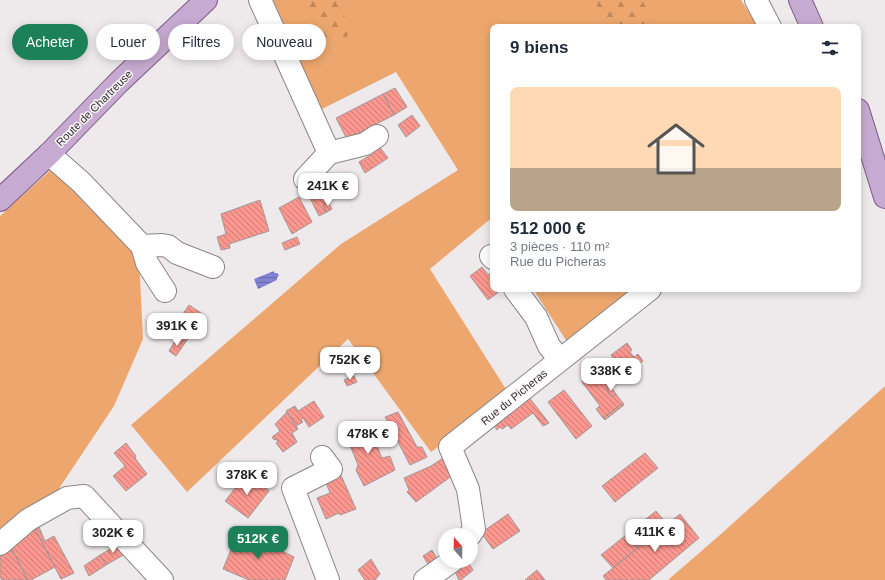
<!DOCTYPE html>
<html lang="fr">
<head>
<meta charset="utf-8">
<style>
	:root { --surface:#fff; --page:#f2f2f3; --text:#1f2937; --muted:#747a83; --line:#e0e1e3; --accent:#1c8059 }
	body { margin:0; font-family:Arial,sans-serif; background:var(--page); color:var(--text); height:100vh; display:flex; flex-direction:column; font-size:15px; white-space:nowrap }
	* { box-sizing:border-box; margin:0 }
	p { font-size:13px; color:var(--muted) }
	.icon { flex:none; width:22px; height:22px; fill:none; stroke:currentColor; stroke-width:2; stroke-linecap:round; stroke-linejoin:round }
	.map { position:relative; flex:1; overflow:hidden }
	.panel { position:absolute; left:490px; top:24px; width:371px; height:268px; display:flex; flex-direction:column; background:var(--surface); border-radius:8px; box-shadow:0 2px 10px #0003 }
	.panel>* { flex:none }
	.top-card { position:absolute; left:12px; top:24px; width:380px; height:36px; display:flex; gap:8px }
	.needle { width:26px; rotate:340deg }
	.buttons { position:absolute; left:438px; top:528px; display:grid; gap:8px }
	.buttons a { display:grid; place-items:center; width:40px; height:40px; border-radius:50%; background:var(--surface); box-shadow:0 2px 10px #0003; font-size:20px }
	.price { position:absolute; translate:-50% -34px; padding:0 9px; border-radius:8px; background:#fff; color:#222; font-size:13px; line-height:26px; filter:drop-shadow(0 1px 2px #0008) }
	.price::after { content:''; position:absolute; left:50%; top:24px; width:12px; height:9px; margin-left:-6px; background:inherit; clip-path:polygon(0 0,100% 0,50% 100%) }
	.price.on { background:var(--accent); color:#fff }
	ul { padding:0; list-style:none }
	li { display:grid; align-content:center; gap:8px; height:212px; padding:0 20px }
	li+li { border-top:1px solid var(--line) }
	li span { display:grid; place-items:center; height:124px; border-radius:8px; color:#555 }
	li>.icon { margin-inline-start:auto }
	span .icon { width:72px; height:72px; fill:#fffc; stroke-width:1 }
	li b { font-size:17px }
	h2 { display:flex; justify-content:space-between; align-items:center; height:48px; padding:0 20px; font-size:17px }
	.pill { padding:0 14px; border-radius:18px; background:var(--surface); box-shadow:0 2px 10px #0003; font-size:14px; line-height:36px }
	.pill.on { background:var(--accent); color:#fff }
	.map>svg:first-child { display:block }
	.grass { fill:#eda76e }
	.forest { fill:url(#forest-firs) }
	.water { fill:url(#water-rules) }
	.building { fill:url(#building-back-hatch); stroke:#9f9a99 }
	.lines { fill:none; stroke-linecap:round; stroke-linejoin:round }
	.minor-casing { stroke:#8b8688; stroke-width:24 }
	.major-casing { stroke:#7a5984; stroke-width:24 }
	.minor { stroke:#fff; stroke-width:22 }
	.major { stroke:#c7aad1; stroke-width:22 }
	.labels { text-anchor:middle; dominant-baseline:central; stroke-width:3; stroke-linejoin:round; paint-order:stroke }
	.street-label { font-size:11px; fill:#2f2d2d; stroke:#fbf6f8 }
</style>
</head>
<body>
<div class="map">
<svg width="885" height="580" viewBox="0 0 885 580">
	<defs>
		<pattern id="forest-firs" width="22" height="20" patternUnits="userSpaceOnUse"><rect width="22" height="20" fill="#eda76e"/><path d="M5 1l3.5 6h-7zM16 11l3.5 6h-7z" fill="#c0885b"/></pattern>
		<pattern id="water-rules" width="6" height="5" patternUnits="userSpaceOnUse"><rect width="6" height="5" fill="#8282d4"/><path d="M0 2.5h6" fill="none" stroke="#6b6bac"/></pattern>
		<pattern id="building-back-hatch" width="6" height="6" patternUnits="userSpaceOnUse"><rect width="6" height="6" fill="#fc978f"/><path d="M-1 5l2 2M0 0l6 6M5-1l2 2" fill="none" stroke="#cc7c75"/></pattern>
	</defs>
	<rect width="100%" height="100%" fill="#eee9eb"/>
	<!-- grass -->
	<path class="grass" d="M 272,0 L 741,0 L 758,27 L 493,27 L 493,226 L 489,220 L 430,269 L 509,394 L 431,452 L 348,339 L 187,492 L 131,425 L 341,244 L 458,170 L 396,72 L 320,110 Z
		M 53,168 L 139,256 L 143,339 L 114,406 L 58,490 L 0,534 L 0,216 Z
		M 533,289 L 640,289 L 571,348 Z
		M 885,386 L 885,580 L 668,580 L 721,534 Z"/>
	<!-- forest -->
	<path class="forest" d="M 303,0 L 340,0 L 349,31 L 345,41 C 340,41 331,41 326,39 C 311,30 315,10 303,0 Z
		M 596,0 L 642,0 L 657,27 L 612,27 L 598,9 Z"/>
	<!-- water -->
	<path class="water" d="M 274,271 L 274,273 L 277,273 L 279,275 L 277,278 L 277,280 L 258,289 L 254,279 Z"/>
	<!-- building -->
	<path class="building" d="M 395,88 L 407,107 L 394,115 L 383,94 Z
		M 383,94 L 394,115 L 347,139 L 336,118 Z
		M 412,115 L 420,126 L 406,137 L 398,125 Z
		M 379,146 L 388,158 L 365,173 L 359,162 L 369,156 Z
		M 321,187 L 328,202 L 323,205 L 327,212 L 319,216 L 308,194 Z
		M 299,197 L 312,222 L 292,234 L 279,208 Z
		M 260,200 L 269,231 L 229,244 L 230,248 L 221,250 L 217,237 L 226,234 L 221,214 Z
		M 328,202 L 332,209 L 327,212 L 323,205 Z
		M 297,237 L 300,244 L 285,250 L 282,243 Z
		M 482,267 L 488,275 L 493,271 L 493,289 L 499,289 L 500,291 L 488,300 L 470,276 Z
		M 189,305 L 204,315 L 199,323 L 203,325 L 194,336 L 191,334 L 185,343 L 170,333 Z
		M 177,338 L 185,343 L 176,356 L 169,351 Z
		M 627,343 L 632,350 L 630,352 L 634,357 L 638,354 L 643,361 L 632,368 L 637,375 L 630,381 L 611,355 Z
		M 597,365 L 612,385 L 606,389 L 612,397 L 616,394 L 623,403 L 603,418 L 596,409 L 600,406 L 582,382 L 585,379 L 582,376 Z
		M 354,376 L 357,382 L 347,386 L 344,380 Z
		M 610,386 L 616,394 L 612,397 L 606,389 Z
		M 564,390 L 592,426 L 576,439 L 548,402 Z
		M 528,396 L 549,423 L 543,426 L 533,413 L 511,429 L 508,425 L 502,429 L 500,427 L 497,430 L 492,423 Z
		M 314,401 L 324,417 L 309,427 L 303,418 L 301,420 L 303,422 L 296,426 L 286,411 L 295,406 L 298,411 Z
		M 623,403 L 624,405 L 605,420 L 603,418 Z
		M 287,412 L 298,429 L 292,433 L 297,442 L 283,452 L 276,443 L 278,442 L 276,439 L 274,440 L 272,437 L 280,431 L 275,424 Z
		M 398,412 L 417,447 L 422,447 L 427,457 L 410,465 L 385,417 Z
		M 367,422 L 382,458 L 390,456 L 395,470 L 364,486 L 356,470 L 358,465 L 345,433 Z
		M 126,443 L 136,456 L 135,458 L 147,474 L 126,491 L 113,476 L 125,466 L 114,453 Z
		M 645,453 L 658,468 L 615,502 L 602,486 Z
		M 443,458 L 453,475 L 416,502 L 407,492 L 409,490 L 404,478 L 431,466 Z
		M 247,473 L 269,491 L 248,518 L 225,501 Z
		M 340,473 L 356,509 L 340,515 L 339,513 L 326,519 L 317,498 L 330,493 L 325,480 Z
		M 656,511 L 667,524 L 613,568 L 601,555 Z
		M 508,514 L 520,531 L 493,549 L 481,533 Z
		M 680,514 L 699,538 L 649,580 L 606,580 L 603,576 Z
		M 39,527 L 45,541 L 54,536 L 74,573 L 61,579 L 35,529 Z
		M 35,529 L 55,567 L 31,580 L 28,580 L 11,548 Z
		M 245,532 L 294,557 L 285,580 L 249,580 L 223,569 L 234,542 Z
		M 119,544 L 127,553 L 106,565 L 100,555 Z
		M 11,548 L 28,580 L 2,580 L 0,577 L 0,557 Z
		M 432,550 L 439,563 L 431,569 L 423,556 Z
		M 100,555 L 106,565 L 89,576 L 84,566 Z
		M 371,559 L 380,574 L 375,580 L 365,580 L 358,570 Z
		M 467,561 L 473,570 L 461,580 L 459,580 L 454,569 Z
		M 537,570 L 545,580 L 525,580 Z"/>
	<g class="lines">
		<defs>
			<path id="minor" d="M 260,0 L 329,153 L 305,179
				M 756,0 L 770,27
				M 329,153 L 365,144 L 377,136
				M 49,154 L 81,182 L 142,246
				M 491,256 L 493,258
				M 515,289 L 536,317 L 549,346 L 560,360
				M 165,291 L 147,263 L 142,246 L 162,245 L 168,246 L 177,253 L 213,267
				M 322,457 L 331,469 L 293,488 L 328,580
				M 470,535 L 474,529 L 468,489 L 450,447 L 650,289
				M 0,544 L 28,520 L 67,498 L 84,496 L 162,580
				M 425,580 L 452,561"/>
			<path id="major" d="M 800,0 L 812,27
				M 858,110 L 885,197
				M 0,200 L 49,154 L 119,82 L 206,0"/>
		</defs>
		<!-- minor casing -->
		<use href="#minor" class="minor-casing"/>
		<!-- major casing -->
		<use href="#major" class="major-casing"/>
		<!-- minor -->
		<use href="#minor" class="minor"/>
		<!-- major -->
		<use href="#major" class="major"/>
	</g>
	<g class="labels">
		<!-- street labels -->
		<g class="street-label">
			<text transform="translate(94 108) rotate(-45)">Route de Chartreuse</text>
			<text transform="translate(514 397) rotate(-39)">Rue du Picheras</text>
		</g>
	</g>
</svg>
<div class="buttons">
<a><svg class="needle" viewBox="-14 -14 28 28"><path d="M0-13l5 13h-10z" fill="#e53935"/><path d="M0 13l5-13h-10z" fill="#747a83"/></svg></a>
</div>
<b class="price" style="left:328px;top:207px">241K €</b>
<b class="price" style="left:177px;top:347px">391K €</b>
<b class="price" style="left:350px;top:381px">752K €</b>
<b class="price" style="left:611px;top:392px">338K €</b>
<b class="price" style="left:368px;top:455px">478K €</b>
<b class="price" style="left:247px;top:496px">378K €</b>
<b class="price" style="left:655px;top:553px">411K €</b>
<b class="price" style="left:113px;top:554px">302K €</b>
<b class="price on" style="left:258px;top:560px">512K €</b>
<div class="top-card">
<a class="pill on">Acheter</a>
<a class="pill">Louer</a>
<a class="pill">Filtres</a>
<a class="pill">Nouveau</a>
</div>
<section class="panel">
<h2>9 biens<svg class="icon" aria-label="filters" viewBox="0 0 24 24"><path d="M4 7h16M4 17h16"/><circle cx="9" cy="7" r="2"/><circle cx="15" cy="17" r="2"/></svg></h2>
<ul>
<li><span style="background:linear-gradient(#ffd9b3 65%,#b9a48a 0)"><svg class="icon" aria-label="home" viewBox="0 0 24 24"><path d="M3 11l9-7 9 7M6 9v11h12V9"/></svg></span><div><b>512 000 €</b><p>3 pièces · 110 m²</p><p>Rue du Picheras</p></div></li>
</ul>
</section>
</div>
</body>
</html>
